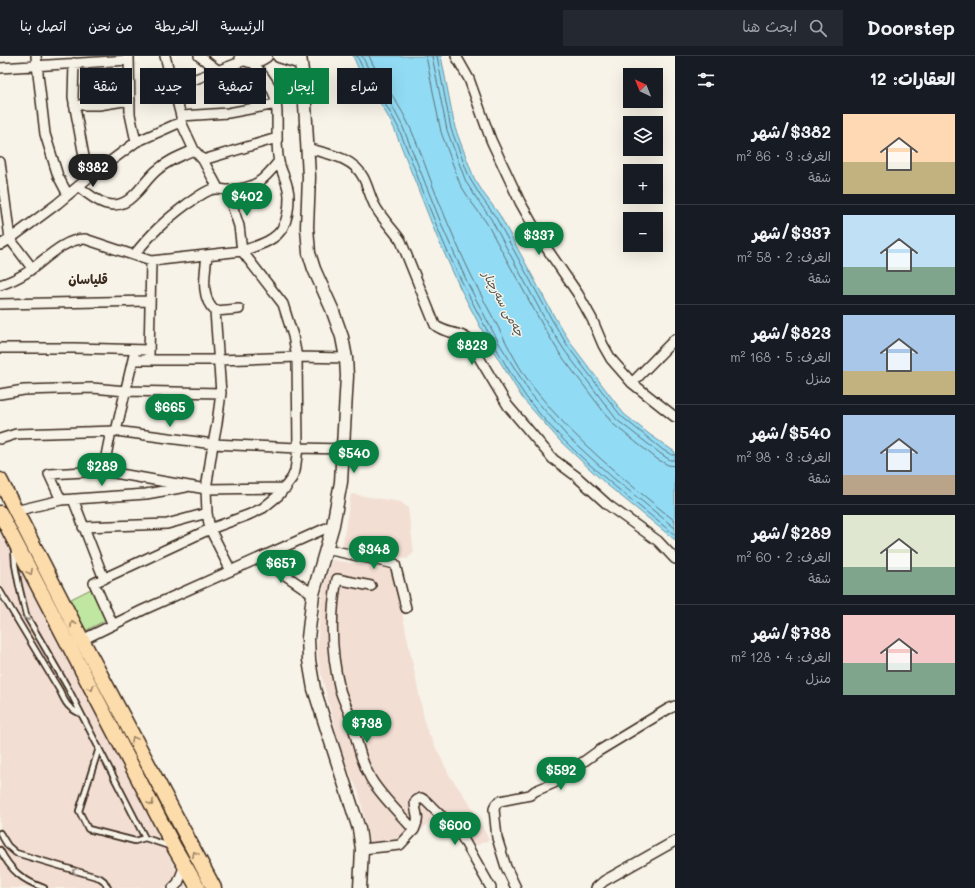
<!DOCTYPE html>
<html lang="ar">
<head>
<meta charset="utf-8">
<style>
	:root { --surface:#171b24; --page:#242831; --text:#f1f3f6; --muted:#9ea1a6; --line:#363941; --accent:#0b8043 }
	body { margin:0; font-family:Mali,"Playpen Sans Arabic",sans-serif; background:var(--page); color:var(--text); direction:rtl; height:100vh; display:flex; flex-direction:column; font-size:15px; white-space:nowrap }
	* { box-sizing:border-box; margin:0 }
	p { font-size:13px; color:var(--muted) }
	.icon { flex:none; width:22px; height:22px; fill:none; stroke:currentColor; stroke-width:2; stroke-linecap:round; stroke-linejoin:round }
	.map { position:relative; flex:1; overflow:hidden; direction:ltr }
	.sheet { display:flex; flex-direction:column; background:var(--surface); width:300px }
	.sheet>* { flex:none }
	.top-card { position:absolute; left:12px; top:12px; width:380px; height:36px; direction:rtl; display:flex; gap:8px }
	.needle { width:26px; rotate:317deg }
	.controls { position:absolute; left:623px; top:12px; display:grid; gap:8px }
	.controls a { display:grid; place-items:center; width:40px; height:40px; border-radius:0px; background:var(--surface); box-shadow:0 4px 16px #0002; font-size:20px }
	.price { position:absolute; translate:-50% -34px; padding:0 9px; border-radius:14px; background:var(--accent); color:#fff; font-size:13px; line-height:26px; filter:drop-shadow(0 1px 2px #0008) }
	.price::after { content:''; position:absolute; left:50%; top:24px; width:12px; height:9px; margin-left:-6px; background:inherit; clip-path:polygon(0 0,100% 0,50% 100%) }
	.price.on { background:#222; color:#fff }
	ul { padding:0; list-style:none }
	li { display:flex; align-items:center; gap:12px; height:100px; padding:0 20px }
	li+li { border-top:1px solid var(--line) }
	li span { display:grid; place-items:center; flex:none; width:112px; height:80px; border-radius:0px; color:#555 }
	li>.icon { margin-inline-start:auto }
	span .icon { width:48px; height:48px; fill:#fffc; stroke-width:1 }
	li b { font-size:17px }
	h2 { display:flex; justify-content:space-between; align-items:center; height:48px; padding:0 20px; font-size:17px }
	.chip { padding:0 14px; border-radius:0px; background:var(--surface); box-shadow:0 4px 16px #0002; font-size:14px; line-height:36px }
	.chip.on { background:var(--accent); color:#fff }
	header { display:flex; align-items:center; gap:24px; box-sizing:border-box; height:56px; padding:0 20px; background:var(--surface); border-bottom:1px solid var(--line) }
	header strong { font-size:19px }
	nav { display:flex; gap:22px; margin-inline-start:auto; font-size:14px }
	.search { width:280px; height:36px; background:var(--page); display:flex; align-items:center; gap:10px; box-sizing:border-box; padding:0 14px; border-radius:0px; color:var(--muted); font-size:15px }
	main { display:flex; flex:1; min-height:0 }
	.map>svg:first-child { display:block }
	.built { fill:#f3ded4 }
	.green { fill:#c0e7a2; stroke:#7e8860 }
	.water { fill:#92dbf4; stroke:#6f949e }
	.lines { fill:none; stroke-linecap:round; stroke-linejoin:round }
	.shore { stroke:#5e7174; stroke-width:1 }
	.lane-casing { stroke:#3b2a1e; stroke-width:8 }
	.street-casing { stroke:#3b2a1e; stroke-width:12 }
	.secondary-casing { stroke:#3b2a1e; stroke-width:15 }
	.primary-casing { stroke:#3b2a1e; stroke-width:17 }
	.lane { stroke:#f7f3e8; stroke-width:4.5 }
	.street { stroke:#f7f3e8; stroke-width:9 }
	.secondary { stroke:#f7f3e8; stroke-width:12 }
	.primary { stroke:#fddcac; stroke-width:14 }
	.oneway { stroke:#9c8365 }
	.oneway2 { stroke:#998e83 }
	.labels { text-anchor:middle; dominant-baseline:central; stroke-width:3; stroke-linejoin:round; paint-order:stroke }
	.water-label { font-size:12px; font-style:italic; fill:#515654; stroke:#f7f3e8 }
	.quarter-label { font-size:13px; font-weight:bold; fill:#3b2a1e; stroke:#f7f3e8 }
</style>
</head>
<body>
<header>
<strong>Doorstep</strong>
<div class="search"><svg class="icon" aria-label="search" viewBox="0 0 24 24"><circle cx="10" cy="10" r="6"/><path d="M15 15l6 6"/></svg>ابحث هنا</div>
<nav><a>الرئيسية</a><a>الخريطة</a><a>من نحن</a><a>اتصل بنا</a></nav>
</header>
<main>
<section class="sheet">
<h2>العقارات: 12<svg class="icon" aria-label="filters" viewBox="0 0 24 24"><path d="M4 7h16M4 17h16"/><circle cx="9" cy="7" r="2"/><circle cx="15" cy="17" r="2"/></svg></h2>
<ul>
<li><span style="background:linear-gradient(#ffd9b3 60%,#c2b280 0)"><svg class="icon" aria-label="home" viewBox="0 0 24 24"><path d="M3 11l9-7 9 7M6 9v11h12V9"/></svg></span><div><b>$382/شهر</b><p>الغرف: 3 · 86 m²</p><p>شقة</p></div></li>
<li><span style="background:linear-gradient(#bfe0f5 65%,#7fa58c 0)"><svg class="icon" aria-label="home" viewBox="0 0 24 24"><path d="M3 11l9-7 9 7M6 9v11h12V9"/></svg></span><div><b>$337/شهر</b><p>الغرف: 2 · 58 m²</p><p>شقة</p></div></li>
<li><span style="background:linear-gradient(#a9c7e8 70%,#c2b280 0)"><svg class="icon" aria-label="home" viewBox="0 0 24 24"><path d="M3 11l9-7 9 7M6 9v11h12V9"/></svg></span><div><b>$823/شهر</b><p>الغرف: 5 · 168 m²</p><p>منزل</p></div></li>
<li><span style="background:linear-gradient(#a9c7e8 75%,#b9a48a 0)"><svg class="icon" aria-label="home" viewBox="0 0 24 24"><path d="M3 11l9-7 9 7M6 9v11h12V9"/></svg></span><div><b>$540/شهر</b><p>الغرف: 3 · 98 m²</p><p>شقة</p></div></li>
<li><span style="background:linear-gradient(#dfe7d0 65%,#7fa58c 0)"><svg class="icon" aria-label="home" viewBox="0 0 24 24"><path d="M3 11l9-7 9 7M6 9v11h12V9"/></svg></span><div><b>$289/شهر</b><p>الغرف: 2 · 60 m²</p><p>شقة</p></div></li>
<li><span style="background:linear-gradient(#f6c9c9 60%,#7fa58c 0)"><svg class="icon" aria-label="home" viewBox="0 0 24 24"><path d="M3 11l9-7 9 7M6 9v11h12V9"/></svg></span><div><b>$738/شهر</b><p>الغرف: 4 · 128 m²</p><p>منزل</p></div></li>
</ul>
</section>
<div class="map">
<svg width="675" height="832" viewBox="0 0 675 832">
	<rect width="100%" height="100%" fill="#f7f3e8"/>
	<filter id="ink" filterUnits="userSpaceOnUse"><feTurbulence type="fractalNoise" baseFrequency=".025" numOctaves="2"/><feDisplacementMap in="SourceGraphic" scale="8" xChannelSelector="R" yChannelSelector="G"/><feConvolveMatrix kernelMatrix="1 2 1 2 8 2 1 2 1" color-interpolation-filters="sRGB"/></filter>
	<g filter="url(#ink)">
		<!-- built -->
		<path class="built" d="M 351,438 L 401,446 L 408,452 L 414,496 L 407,503 L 342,491 Z
			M 0,474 L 186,832 L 0,832 Z
			M 332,504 L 393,513 L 426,672 L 450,720 L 472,751 L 489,784 L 477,789 L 433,762 L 400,796 L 372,797 L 359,737 L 343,702 L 320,614 L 317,593 L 321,547 L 325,526 Z"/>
		<!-- green -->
		<path class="green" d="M 91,533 L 106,564 L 85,575 L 69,544 Z"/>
		<!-- water -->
		<path class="water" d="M 353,0 L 441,0 L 455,72 L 474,122 L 484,138 L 499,158 L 555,262 L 572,289 L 624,358 L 649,378 L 675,396 L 675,484 L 606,428 L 561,386 L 523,343 L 491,291 L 461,234 L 437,181 L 394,72 L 385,55 L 360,16 Z"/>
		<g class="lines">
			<!-- shore -->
			<path class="shore" d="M 357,0 C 368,25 386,46 398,71 C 413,106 425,143 440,178 C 454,212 471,244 488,276 C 499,298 512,321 526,341 C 567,395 623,437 675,479
				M 362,0 L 368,12 L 392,50 L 402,69 L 445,177 L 469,230 L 499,287 L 530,337 L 567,380 L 612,421 L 675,472
				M 369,0 C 379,23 396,42 407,65 C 418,87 425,110 434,133 C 452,179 472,224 496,267 C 508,290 520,315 536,335 C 575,385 626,425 675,465
				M 426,0 L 441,76 L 460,128 L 472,147 L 486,166 L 543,270 L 560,298 L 613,368 L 657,403 L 668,409 L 675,410
				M 432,0 L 447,74 L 466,126 L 477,143 L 491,163 L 547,267 L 565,295 L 617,364 L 661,398 L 670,404 L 675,404
				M 437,0 L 451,73 L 470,123 L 481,141 L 495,160 L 552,264 L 569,292 L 621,360 L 663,394 L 672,399 L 675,399"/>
			<defs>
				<path id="lane" d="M 14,493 L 15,509 L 19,530 L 26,559 L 68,632 L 145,782
					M 0,535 L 60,635 C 66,648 68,652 81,658
					M 99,692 L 79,755 L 88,773 L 135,785 L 145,782 L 169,790
					M 0,777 L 8,790 L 16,797 L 100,822 L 104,825 L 108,832
					M 0,794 C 11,815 22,824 44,832"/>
				<path id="street" d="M 36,0 L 45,78 L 58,120 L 68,139
					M 129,0 L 130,58 L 136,86
					M 165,0 L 181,60 L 181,66 L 194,94 L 203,104 L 218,132
					M 199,0 L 219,15
					M 456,0 L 469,23 L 491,84 L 520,146 L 543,187 L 578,238 L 592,263 L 603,289 L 611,303 L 632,327 L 675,361
					M 74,7 L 73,41 L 88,122
					M 0,12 L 129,4
					M 174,31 L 246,4
					M 74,49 L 99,49 L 130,44
					M 181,60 L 228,57 L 276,48
					M 307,92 C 327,98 353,101 363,121 C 368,130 370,141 375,150 C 382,163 393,173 401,185 L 435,269 C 445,278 458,275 468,283 L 508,350 L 553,403 L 576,420 L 608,449 L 658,485 L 675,503
					M 203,104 L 277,82
					M 0,106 L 10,183 L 32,212
					M 79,131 C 95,144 114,159 133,140 C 141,133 147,123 156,115 C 167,105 180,100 194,94
					M 0,189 L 10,183 L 57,148 L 88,122 L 136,86 L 181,66
					M 134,199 C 152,177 164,165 187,148 C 194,144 201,138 208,135 C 216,131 221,134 229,134 C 255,133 263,125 279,105
					M 207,199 C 205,218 200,242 215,255 L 221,337 L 217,367 L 213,388 L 206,433 L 207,457 L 210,473 L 231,515
					M 0,229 C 9,226 18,222 26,217 C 43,206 64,182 85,183 L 151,205 L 242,195 L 239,170 L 227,134
					M 0,248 L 150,245
					M 215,255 L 239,253
					M 0,292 L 74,292 L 149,294
					M 149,299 L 151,205
					M 133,304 L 219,304 L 297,301 L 346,302
					M 632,327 L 675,283
					M 0,338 L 24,334 L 92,332 L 126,335 L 221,337
					M 116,375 L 134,299
					M 0,383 L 16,378 L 116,375 L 213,388 L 298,392 L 344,393
					M 103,415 L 111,375
					M 73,443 L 104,523
					M 61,444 L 49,418 L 103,415 L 206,433 L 286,432
					M 15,455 L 61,444 L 146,438 L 186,431
					M 83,471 L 167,468 L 207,457
					M 326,493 L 395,508 L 406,552
					M 260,502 L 313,538
					M 113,569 L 94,527 L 210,473 L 248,459 L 263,452 L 279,439 L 292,422 L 295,415 L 298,392 L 297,301 L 293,280 L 283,248 L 242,195 C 256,190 276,185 283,171 C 288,162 289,150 289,141 C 289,128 282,118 279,106 C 274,85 281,54 273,36 C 269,25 259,15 252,5
					M 82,584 L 143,554 L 333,469
					M 414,774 C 421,758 415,760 415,746 L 417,744 L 421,742 L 426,745 L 439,758 L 457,772 L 491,832
					M 362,793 L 400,789 L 414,774 C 401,759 381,740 371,723 C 360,704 357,684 351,663 C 348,653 343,644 340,634 C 331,598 330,560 337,523 L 371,530
					M 173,832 L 178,827 L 185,809
					M 516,832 L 506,811 L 497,782 L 494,753 L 496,748 L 500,745 L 530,739 L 535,735 L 554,727 L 597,696 L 668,653 L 675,650
					M 596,832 L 604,825 L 675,785"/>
				<path id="secondary" d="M 241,0 C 249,8 257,6 266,0
					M 279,0 L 301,7
					M 300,0 L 304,30 L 309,121 L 307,171 L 309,197 L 314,213 L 332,253 L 342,281 L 346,302 L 347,320 L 341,426 L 333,469 L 313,538 L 308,582 L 309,604 L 314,633 L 359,773 L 362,793 L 360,832"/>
				<path id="primary" d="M 0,424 L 82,584 L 214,832
					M 0,457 L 174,791 L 198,832"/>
			</defs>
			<!-- lane casing -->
			<use href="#lane" class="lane-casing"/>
			<!-- street casing -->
			<use href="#street" class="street-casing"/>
			<!-- secondary casing -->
			<use href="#secondary" class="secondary-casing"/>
			<!-- primary casing -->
			<use href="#primary" class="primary-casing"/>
			<!-- lane -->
			<use href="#lane" class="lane"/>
			<!-- street -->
			<use href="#street" class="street"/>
			<!-- secondary -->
			<use href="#secondary" class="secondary"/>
			<!-- primary -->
			<use href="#primary" class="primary"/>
		</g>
		<!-- one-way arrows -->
		<defs><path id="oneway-chevron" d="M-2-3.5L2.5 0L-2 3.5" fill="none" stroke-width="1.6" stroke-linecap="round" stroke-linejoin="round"/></defs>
		<g class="oneway">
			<use href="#oneway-chevron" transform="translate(30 516) rotate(62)"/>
			<use href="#oneway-chevron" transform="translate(73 568) rotate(-117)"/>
			<use href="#oneway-chevron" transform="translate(91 632) rotate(62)"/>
			<use href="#oneway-chevron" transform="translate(134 683) rotate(-118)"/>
			<use href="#oneway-chevron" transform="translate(151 747) rotate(62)"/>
			<use href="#oneway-chevron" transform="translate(195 798) rotate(-118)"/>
		</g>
		<g class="oneway2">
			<use href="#oneway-chevron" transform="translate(28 562) rotate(65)"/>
			<use href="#oneway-chevron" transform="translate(75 815) rotate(-164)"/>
		</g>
	</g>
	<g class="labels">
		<!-- water labels -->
		<g class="water-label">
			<text transform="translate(504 247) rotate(61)">چەمی سەرچنار</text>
		</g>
		<!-- quarter labels -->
		<g class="quarter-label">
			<text x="88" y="222">قلياسان</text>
		</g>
	</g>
</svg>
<div class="controls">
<a><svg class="needle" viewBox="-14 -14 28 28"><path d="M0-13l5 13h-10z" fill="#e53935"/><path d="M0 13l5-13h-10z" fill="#9ea1a6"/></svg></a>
<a><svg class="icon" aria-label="layers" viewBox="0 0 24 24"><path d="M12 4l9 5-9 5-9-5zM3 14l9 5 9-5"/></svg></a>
<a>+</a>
<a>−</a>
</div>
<b class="price on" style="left:93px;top:132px">$382</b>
<b class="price" style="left:247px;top:161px">$402</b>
<b class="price" style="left:539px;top:200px">$337</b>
<b class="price" style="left:472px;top:310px">$823</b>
<b class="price" style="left:170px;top:372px">$665</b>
<b class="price" style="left:354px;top:418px">$540</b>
<b class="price" style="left:102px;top:431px">$289</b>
<b class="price" style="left:374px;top:514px">$348</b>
<b class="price" style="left:281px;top:528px">$657</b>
<b class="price" style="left:367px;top:688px">$738</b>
<b class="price" style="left:561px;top:735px">$592</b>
<b class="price" style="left:455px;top:790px">$600</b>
<div class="top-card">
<a class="chip">شراء</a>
<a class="chip on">إيجار</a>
<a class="chip">تصفية</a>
<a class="chip">جديد</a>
<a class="chip">شقة</a>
</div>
</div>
</main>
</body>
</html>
